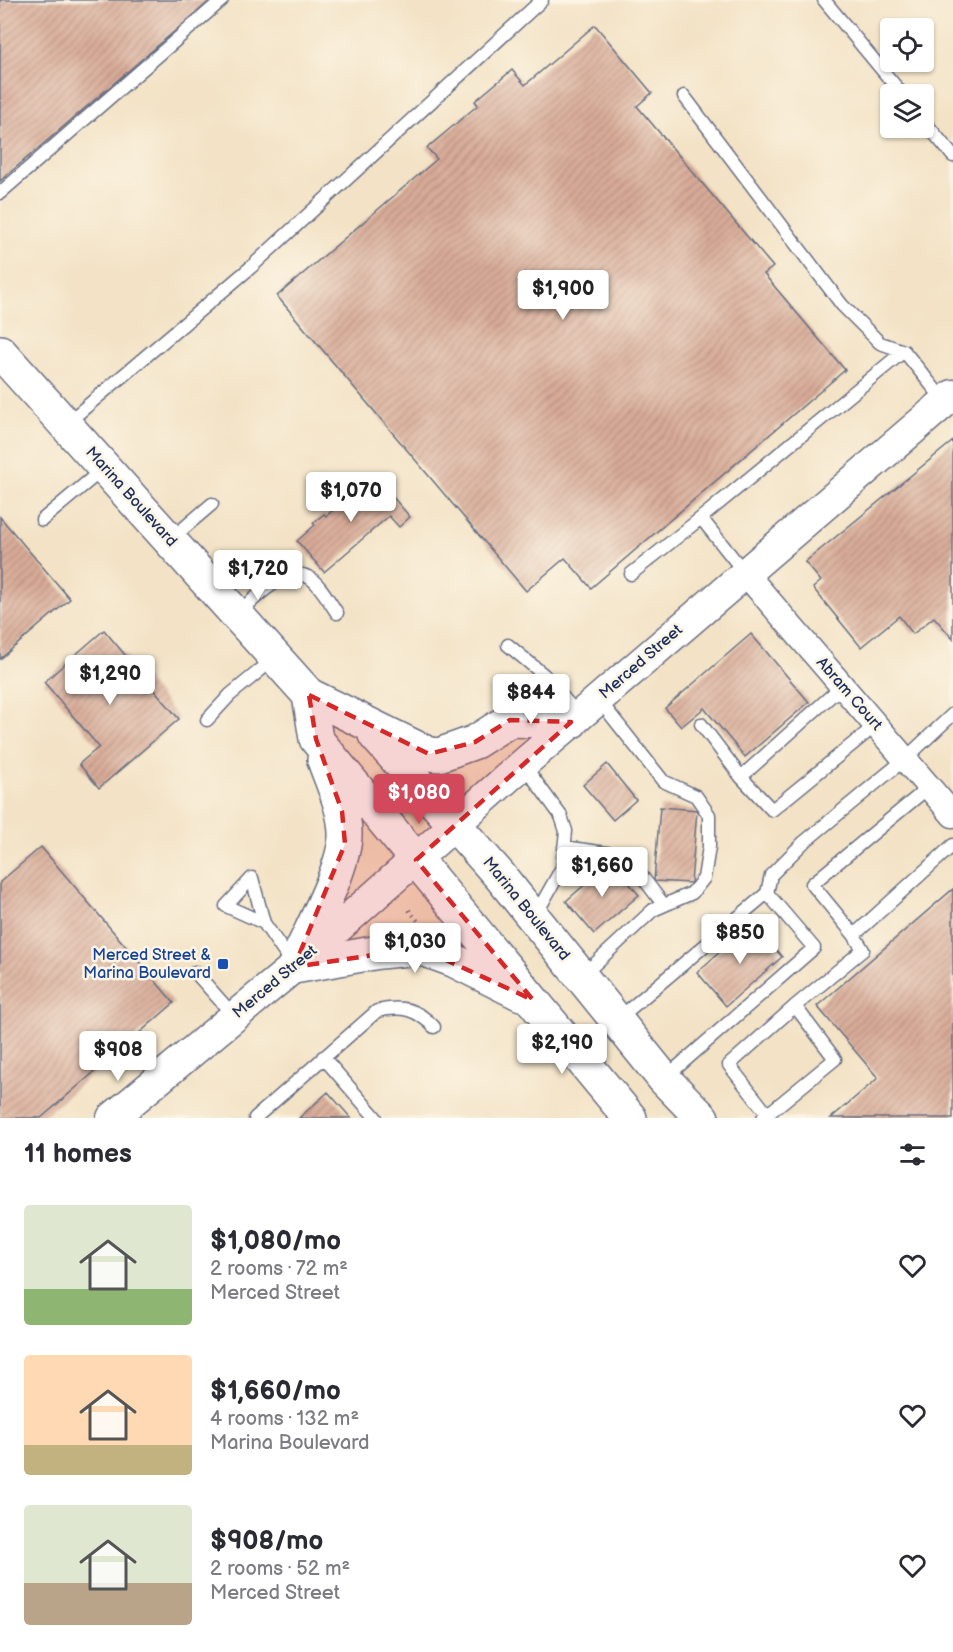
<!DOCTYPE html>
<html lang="en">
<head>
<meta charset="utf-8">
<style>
	:root { --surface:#fff; --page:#f2f2f3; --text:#2b2b33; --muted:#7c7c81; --accent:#d1495b }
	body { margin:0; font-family:"Balsamiq Sans",sans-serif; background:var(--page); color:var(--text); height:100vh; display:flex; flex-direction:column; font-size:22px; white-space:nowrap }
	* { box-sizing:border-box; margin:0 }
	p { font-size:20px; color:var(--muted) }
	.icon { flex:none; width:33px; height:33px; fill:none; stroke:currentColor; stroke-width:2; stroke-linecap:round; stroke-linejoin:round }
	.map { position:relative; height:1118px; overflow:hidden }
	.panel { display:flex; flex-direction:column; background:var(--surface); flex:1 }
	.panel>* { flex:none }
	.controls { position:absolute; left:880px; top:18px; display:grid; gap:12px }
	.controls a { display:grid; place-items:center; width:54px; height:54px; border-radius:6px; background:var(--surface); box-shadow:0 2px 4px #0004; font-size:30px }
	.price { position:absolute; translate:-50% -51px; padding:0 14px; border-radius:6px; background:#fff; color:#222; font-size:20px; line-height:39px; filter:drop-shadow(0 2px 3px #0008) }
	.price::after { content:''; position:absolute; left:50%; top:36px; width:18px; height:14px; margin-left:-9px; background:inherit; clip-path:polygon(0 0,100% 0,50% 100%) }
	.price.on { background:var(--accent); color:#fff }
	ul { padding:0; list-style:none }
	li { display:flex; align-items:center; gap:18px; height:150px; padding:0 24px }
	li span { display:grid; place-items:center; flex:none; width:168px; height:120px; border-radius:6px; color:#555 }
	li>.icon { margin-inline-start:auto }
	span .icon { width:72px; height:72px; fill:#fffc; stroke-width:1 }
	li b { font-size:26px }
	h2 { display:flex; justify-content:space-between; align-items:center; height:72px; padding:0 24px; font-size:26px }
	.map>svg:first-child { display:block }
	.building { fill:url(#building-hatch) }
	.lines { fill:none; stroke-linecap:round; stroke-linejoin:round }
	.service-casing { stroke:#676e82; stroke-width:15 }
	.minor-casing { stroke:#676e82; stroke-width:27 }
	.tertiary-casing { stroke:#676e82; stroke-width:33 }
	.secondary-casing { stroke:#676e82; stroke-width:36 }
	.path { stroke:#676e82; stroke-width:4; stroke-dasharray:1.5 4.5; stroke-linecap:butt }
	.service { stroke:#fff; stroke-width:12 }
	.minor { stroke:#fff; stroke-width:24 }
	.tertiary { stroke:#fff; stroke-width:30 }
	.secondary { stroke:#fff; stroke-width:33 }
	.marked { fill:#d62828; fill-opacity:0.2; stroke:#d62828; stroke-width:4.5; stroke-dasharray:12 8; stroke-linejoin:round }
	.transit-dot { fill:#1a4fb4; stroke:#fcf5e5; stroke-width:2 }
	.labels { text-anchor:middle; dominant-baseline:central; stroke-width:5; stroke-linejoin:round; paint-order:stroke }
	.street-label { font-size:16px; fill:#1b2f5e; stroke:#fcf5e5 }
	.transit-label { font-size:16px; fill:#164399; stroke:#fcf5e5; text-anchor:end }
</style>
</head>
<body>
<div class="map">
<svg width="953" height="1118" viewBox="0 0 953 1118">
	<defs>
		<pattern id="building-hatch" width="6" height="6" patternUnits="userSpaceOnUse" patternTransform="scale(1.5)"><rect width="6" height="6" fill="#d9ab97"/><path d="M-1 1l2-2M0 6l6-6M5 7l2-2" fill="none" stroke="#af8c7e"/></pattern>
	</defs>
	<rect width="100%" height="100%" fill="#fcf5e5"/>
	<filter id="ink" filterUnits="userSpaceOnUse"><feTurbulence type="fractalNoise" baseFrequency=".0167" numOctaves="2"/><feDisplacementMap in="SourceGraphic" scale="12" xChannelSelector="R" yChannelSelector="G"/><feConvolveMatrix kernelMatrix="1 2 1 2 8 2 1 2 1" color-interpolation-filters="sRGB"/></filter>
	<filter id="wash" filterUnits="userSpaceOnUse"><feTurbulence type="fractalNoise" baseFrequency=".008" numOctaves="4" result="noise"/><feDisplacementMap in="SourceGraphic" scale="24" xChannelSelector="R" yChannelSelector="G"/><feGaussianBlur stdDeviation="1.35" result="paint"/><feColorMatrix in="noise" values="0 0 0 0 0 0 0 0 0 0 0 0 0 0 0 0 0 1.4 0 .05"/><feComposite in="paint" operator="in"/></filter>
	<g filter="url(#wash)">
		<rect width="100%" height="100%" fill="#f3e2c5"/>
		<g id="blocks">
			<!-- building -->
			<path class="building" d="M 0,0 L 211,0 L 0,181 Z
				M 595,25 L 652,93 L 637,106 L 773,267 L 764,274 L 845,370 L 591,588 L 565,558 L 526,591 L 277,296 L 437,159 L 427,148 L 478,105 L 475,101 L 512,70 L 525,85 Z
				M 953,441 L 953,639 L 934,617 L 913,634 L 899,616 L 861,647 L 813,588 L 821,581 L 805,562 Z
				M 374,475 L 410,517 L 399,527 L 389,516 L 324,572 L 297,541 L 315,525 L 313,523 L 324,514 L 326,516 L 357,489 L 355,487 Z
				M 0,517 L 70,599 L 0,659 Z
				M 104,630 L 179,719 L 99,788 L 79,764 L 99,747 L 44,682 Z
				M 751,634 L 809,702 L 745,757 L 704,708 L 681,727 L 665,708 Z
				M 607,764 L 636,800 L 613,820 L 583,785 Z
				M 660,807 L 697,810 L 691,883 L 654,881 Z
				M 41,847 L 174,1003 L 41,1118 L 0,1118 L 0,882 Z
				M 611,862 L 639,895 L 594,934 L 566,901 Z
				M 953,889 L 953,1118 L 831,1118 L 878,1078 L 817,1006 Z
				M 753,923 L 782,957 L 726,1006 L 697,972 Z
				M 328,1092 L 351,1118 L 299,1118 Z"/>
		</g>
	</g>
	<g filter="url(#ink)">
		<use href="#blocks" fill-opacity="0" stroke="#676e82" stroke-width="1.5"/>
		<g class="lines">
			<defs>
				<path id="service" d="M 824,0 L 902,94
					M 684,96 L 842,305 L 880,343 L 904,351
					M 924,121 L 953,156
					M 0,193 L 222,0
					M 67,423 L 250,268 L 542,0
					M 42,520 L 103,469
					M 171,539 L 212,504
					M 745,573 L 701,518 L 904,351 L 945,402
					M 631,574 L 701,518
					M 237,614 C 253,601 285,565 308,577 C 319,582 330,603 337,613
					M 508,645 L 544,675 L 578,715
					M 842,686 L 741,777 L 772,810 L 876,725
					M 207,720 L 230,695 L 275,658
					M 701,724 L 741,777
					M 523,764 L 561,816 L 566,831 L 562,868 L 536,914
					M 929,787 L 812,884 L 854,935 L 953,845
					M 564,847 L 620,855 L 634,866 L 663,904
					M 264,923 L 226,906 L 252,878 L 264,923 L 292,964
					M 195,972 L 234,1016
					M 582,976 L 653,910 L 692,893 L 704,878 L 709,847 L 709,815 L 696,796 L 663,781 L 599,700
					M 618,1019 L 767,893 L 771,875 L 803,843 L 905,759 L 953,714
					M 323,1057 L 376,1118
					M 665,1078 L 814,948 L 767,893
					M 768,1115 L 729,1065 L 795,1006
					M 255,1118 L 377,1011 C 402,1005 417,1009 434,1027
					M 763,1118 L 835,1059 L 795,1006 L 863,950 L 854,935"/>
				<path id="minor" d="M 745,573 L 953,815"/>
				<path id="tertiary" d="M 112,1118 L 294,967 L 523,764 L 953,395"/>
				<path id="secondary" d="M 0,352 L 309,695 L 429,754 L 439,755 L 475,742 L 510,720 L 571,722
					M 309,695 L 316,739 L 630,1118
					M 375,735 L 500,876 L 664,1079 L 702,1118
					M 294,967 L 379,952 L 420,948 L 453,960 L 521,994
					M 294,967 C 308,934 347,865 345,832 C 344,807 332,783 324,760"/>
			</defs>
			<!-- service casing -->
			<use href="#service" class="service-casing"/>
			<!-- minor casing -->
			<use href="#minor" class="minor-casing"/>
			<!-- tertiary casing -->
			<use href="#tertiary" class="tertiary-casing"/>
			<!-- secondary casing -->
			<use href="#secondary" class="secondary-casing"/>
			<!-- path -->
			<path class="path" d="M 409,910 L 418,921"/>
			<!-- service -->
			<use href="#service" class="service"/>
			<!-- minor -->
			<use href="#minor" class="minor"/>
			<!-- tertiary -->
			<use href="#tertiary" class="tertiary"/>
			<!-- secondary -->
			<use href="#secondary" class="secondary"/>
		</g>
	</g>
	<!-- marked area -->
	<path class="marked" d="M 309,695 L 429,754 L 475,742 L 510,720 L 571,722 L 416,860 L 533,1000 L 420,948 L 294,967 L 345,844 L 342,811 L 316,739 Z"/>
	<!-- markers -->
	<rect class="transit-dot" x="217" y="958" width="12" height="12" rx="3"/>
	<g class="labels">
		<!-- street labels -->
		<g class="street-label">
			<text transform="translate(131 497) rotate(48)">Marina Boulevard</text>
			<text transform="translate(641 662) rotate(-41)">Merced Street</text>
			<text transform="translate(849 694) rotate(49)">Abram Court</text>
			<text transform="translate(526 909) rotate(51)">Marina Boulevard</text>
			<text transform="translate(275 982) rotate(-40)">Merced Street</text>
		</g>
		<!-- transit labels -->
		<g class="transit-label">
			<text x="211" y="955">Merced Street &amp;<tspan x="211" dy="18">Marina Boulevard</tspan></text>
		</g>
	</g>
</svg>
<div class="controls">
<a><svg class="icon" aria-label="locate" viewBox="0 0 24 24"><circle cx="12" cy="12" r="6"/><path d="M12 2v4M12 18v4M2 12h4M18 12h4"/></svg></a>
<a><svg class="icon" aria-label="layers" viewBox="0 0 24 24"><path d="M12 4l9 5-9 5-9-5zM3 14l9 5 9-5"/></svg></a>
</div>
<b class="price" style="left:563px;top:321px">$1,900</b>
<b class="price" style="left:351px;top:523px">$1,070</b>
<b class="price" style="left:258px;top:601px">$1,720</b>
<b class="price" style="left:110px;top:706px">$1,290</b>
<b class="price" style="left:531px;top:725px">$844</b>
<b class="price on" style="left:419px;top:825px">$1,080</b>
<b class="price" style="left:602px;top:898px">$1,660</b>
<b class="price" style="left:740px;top:965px">$850</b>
<b class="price" style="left:415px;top:974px">$1,030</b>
<b class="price" style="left:562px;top:1075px">$2,190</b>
<b class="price" style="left:118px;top:1082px">$908</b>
</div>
<section class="panel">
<h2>11 homes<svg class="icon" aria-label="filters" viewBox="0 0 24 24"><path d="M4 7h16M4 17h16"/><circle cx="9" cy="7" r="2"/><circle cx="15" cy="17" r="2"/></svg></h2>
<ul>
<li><span style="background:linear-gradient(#dfe7d0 70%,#8fb573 0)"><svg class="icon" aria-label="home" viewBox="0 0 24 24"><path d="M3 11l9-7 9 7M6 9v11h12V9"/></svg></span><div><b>$1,080/mo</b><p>2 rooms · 72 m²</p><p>Merced Street</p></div><svg class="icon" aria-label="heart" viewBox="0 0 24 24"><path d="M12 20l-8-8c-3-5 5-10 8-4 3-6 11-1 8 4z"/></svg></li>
<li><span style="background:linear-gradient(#ffd9b3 75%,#c2b280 0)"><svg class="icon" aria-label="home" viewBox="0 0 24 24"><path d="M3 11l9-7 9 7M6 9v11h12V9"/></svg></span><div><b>$1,660/mo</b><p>4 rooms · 132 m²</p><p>Marina Boulevard</p></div><svg class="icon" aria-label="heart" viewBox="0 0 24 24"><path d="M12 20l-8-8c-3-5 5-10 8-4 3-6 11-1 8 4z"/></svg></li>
<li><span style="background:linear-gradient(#dfe7d0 65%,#b9a48a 0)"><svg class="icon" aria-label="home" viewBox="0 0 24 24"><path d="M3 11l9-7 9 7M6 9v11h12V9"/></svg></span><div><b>$908/mo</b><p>2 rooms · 52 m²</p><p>Merced Street</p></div><svg class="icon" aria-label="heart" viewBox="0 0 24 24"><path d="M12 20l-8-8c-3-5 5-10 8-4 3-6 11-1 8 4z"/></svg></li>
</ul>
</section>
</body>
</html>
